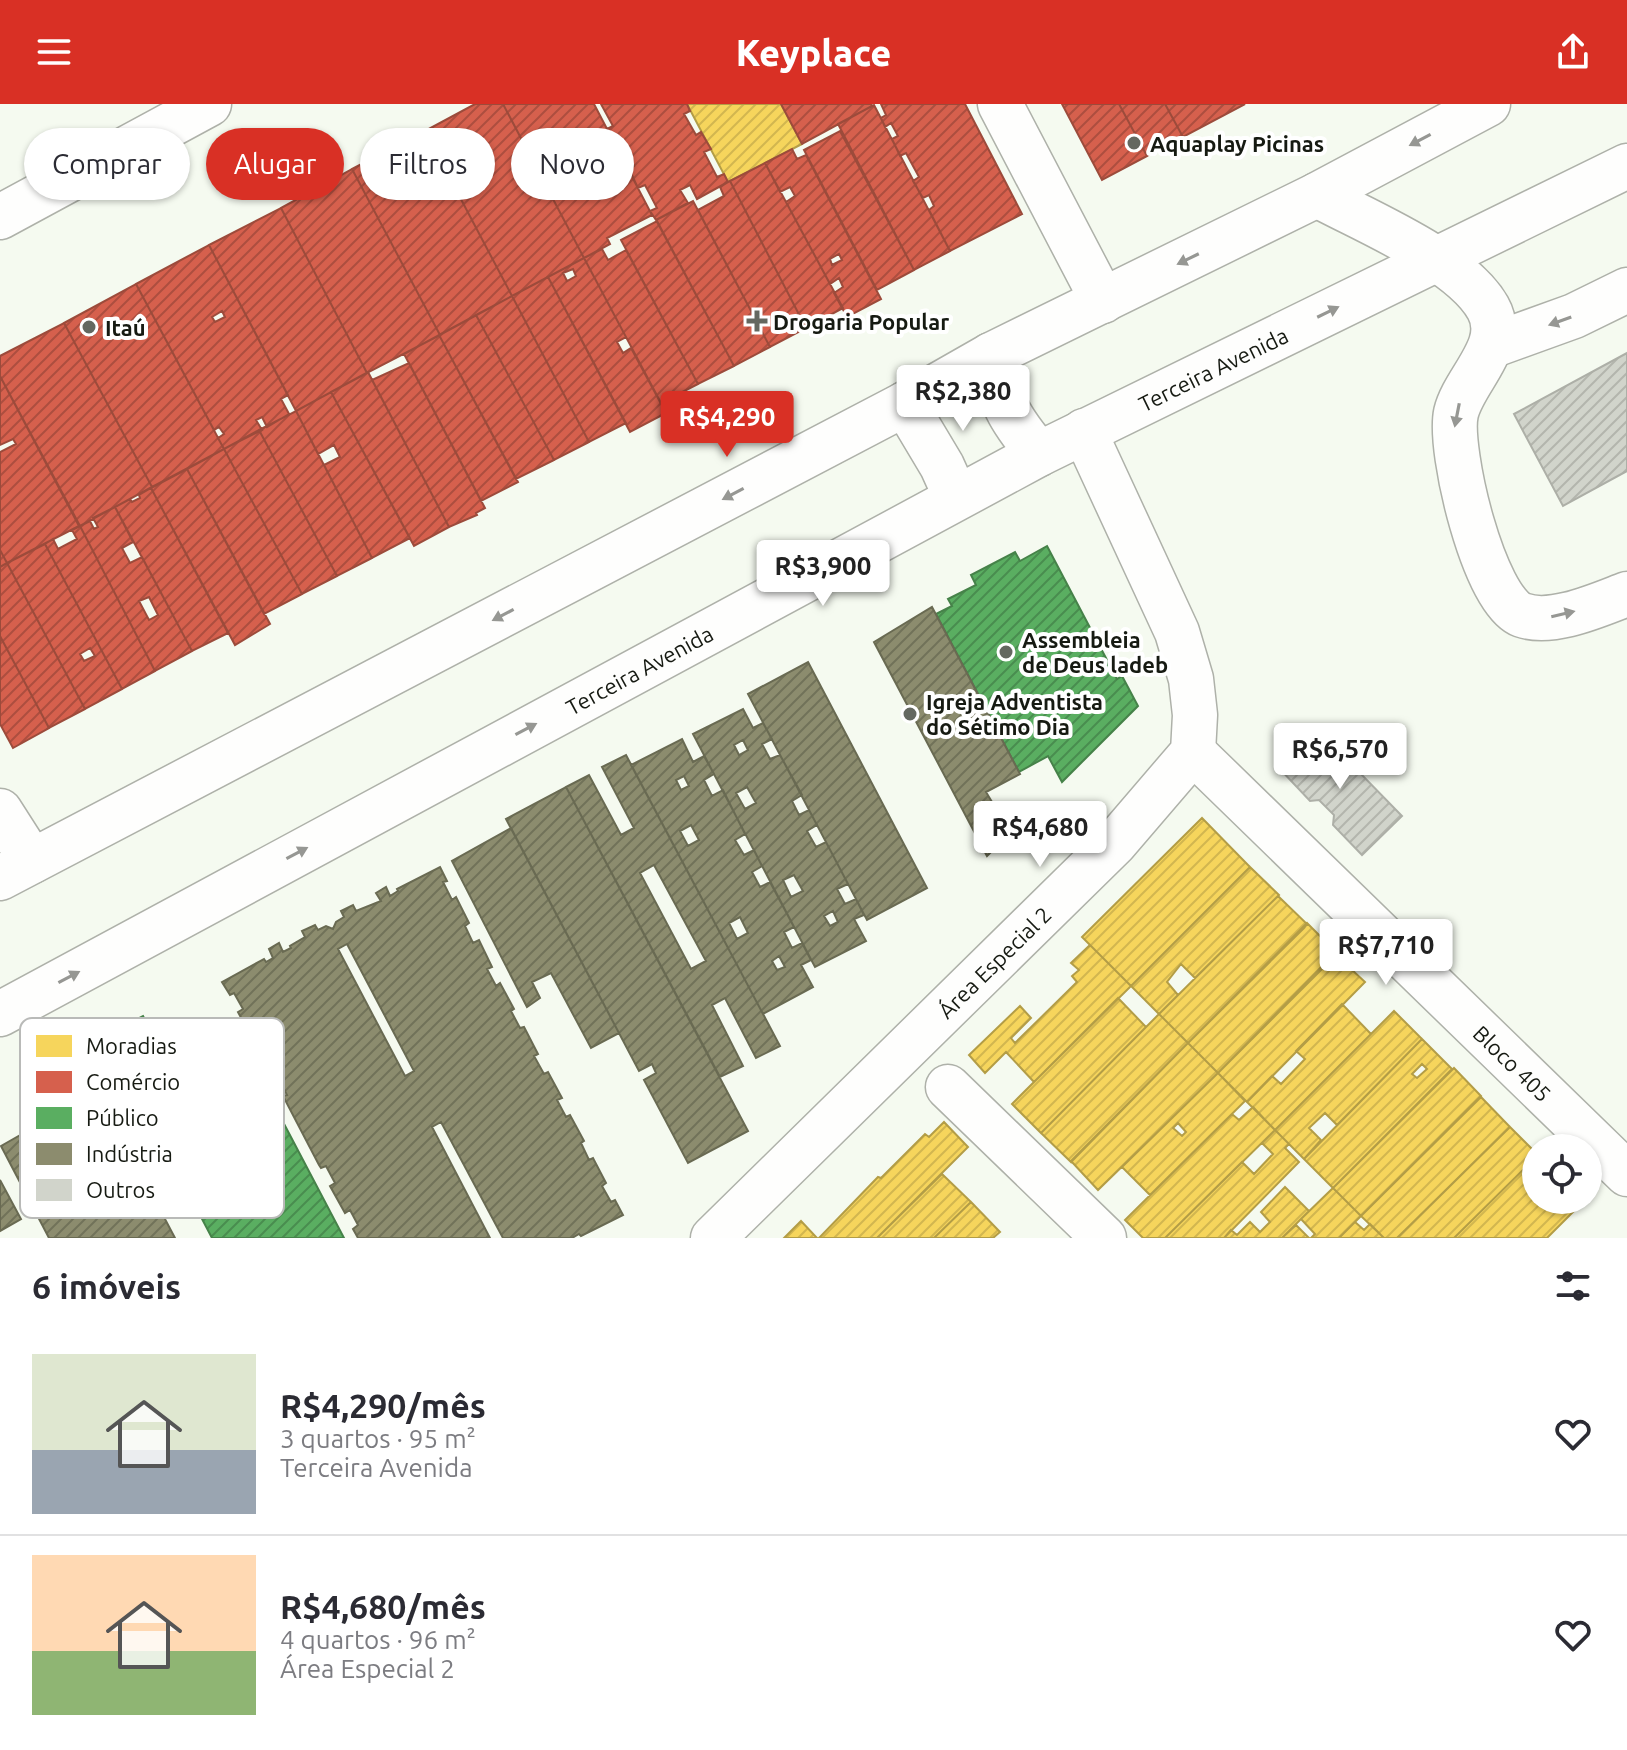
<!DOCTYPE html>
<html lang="pt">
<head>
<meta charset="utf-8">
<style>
	:root { --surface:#fff; --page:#f2f2f3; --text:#2b2b33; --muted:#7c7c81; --line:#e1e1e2; --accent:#d93025 }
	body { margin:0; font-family:Ubuntu,sans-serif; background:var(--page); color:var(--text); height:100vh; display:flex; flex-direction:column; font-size:30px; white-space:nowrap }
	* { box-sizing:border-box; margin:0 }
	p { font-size:26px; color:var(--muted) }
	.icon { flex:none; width:44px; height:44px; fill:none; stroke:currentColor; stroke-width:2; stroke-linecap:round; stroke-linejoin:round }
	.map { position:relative; height:1134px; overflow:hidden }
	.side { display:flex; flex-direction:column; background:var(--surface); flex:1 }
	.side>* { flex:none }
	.hud { position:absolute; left:24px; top:24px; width:800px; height:72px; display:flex; gap:16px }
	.buttons { position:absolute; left:1522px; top:1030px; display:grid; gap:16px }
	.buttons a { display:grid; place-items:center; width:80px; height:80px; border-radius:50%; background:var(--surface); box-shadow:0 2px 6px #0004; font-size:40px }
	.price { position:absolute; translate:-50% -68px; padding:0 18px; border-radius:8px; background:#fff; color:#222; font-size:26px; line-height:52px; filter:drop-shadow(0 2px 4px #0008) }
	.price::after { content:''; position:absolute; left:50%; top:48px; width:24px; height:18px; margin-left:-12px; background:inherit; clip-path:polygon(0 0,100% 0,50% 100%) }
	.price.selected { background:var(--accent); color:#fff }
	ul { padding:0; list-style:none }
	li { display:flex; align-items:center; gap:24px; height:200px; padding:0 32px }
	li+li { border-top:2px solid var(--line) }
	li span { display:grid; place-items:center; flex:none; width:224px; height:160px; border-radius:0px; color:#555 }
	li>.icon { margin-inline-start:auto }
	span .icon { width:96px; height:96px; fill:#fffc; stroke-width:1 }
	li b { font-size:34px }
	h2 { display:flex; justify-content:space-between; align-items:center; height:96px; padding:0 32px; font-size:34px }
	.chip { padding:0 28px; border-radius:36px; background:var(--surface); box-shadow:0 2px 6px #0004; font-size:28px; line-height:72px }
	.chip.selected { background:var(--accent); color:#fff }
	header { display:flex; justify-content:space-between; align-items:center; height:104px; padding:0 32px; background:var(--accent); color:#fff; font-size:36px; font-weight:800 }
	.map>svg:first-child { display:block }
	.homes { fill:url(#homes-hatch); stroke:#b39d46; stroke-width:2; fill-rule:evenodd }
	.shops { fill:url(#shops-hatch); stroke:#9c4b3b; stroke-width:2; fill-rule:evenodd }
	.public { fill:url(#public-hatch); stroke:#468249; stroke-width:2 }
	.industry { fill:url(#industry-hatch); stroke:#696a52; stroke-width:2; fill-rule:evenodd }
	.building { fill:url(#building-hatch); stroke:#adafa7; stroke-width:2 }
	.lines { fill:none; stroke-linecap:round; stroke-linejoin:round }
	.minor-casing { stroke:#aeb1a9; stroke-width:47 }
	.minor { stroke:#fefefd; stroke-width:44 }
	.oneway { fill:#969793 }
	.poi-dot { fill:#646860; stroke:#fff; stroke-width:3 }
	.labels { text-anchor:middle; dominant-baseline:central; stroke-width:8; stroke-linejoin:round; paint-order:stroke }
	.poi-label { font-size:22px; font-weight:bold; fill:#161a12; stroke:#fff; text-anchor:start }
	.street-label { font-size:22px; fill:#161a12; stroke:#fff }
	.key { fill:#fff; stroke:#b9bab8; stroke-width:2 }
	.key-label { font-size:22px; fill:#161a12 }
</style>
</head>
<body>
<header><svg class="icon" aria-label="menu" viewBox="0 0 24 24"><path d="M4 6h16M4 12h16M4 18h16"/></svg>Keyplace<svg class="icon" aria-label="share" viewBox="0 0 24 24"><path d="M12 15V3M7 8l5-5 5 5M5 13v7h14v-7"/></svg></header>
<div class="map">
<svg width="1627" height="1134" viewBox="0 0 1627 1134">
	<defs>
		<pattern id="homes-hatch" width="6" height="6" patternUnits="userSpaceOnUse" patternTransform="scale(2)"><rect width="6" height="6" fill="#f6d55c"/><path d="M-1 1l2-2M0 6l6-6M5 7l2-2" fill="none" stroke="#d2b64f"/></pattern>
		<pattern id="shops-hatch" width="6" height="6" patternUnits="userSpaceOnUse" patternTransform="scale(2)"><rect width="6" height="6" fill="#d6604d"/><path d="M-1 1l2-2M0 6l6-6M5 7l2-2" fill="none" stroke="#ad4e3f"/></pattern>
		<pattern id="public-hatch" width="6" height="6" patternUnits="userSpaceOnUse" patternTransform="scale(2)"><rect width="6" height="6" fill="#5aae61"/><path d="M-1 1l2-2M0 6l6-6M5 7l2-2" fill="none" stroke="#498d4f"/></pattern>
		<pattern id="industry-hatch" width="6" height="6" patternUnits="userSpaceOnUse" patternTransform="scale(2)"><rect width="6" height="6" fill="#8c8c6e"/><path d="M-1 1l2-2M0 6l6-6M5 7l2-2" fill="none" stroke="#717259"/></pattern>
		<pattern id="building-hatch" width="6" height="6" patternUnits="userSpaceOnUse" patternTransform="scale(2)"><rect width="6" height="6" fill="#d1d4cb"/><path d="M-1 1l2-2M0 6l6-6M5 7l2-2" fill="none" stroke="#b3b5ad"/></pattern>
	</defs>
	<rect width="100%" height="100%" fill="#f5faf0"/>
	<!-- homes -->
	<path class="homes" d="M 687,0 L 781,0 L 802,40 L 728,78 Z
		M 1202,714 L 1250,763 L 1131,882 L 1082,833 Z
		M 1250,763 L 1279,791 L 1195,874 L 1181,860 L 1167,878 L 1178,891 L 1159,910 L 1131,882 Z
		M 1278,792 L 1307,820 L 1304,824 L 1188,939 L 1159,910 Z
		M 1307,819 L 1336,848 L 1218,969 L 1188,939 Z
		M 1090,841 L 1131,882 L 1034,978 L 1006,948 L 985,969 L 969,951 L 1020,902 L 1031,914 L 1011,934 L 1015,939 L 1077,878 L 1072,872 L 1079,866 L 1071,859 Z
		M 1336,851 L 1365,878 L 1247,998 L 1218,969 Z
		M 1118,894 L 1146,923 L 1041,1029 L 1012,1000 Z
		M 1342,900 L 1371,930 L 1275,1026 L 1247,998 L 1272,972 L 1281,980 L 1305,955 L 1296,947 Z
		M 1394,907 L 1422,935 L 1337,1021 L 1325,1009 L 1309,1024 L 1321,1036 L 1304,1055 L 1275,1026 Z
		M 1159,910 L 1188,939 L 1071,1058 L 1041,1029 Z
		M 1422,935 L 1452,965 L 1333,1084 L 1304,1055 ZM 1422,960 L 1427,965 L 1417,974 L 1412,970 Z
		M 1188,939 L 1218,969 L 1098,1086 L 1071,1057 Z
		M 1454,964 L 1481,992 L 1361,1112 L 1333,1084 Z
		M 1218,969 L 1245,997 L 1150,1091 L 1122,1063 ZM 1178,1019 L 1186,1028 L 1182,1032 L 1173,1024 Z
		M 1481,993 L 1510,1023 L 1397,1134 L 1384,1134 L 1361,1112 Z
		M 1253,1003 L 1275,1026 L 1165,1134 L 1143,1134 L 1125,1116 L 1232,1010 L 1239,1016 Z
		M 944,1018 L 968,1043 L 877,1134 L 819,1134 L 878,1073 L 881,1074 L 925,1030 L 929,1033 Z
		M 1510,1023 L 1536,1049 L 1536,1053 L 1454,1134 L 1397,1134 Z
		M 1275,1026 L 1289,1040 L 1285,1044 L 1299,1058 L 1224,1134 L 1165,1134 L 1242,1058 L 1254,1070 L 1273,1050 L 1262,1039 Z
		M 1536,1053 L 1536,1096 L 1585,1096 L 1547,1134 L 1454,1134 Z
		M 942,1070 L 971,1098 L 934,1134 L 877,1134 Z
		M 1285,1083 L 1309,1107 L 1282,1134 L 1224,1134 L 1231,1126 L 1237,1131 L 1250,1118 L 1260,1128 L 1270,1118 L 1261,1108 Z
		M 1333,1084 L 1361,1112 L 1339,1134 L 1311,1134 L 1315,1130 L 1301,1115 Z
		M 971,1098 L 1000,1128 L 993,1134 L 934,1134 Z
		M 801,1117 L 817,1134 L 784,1134 Z
		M 1355,1118 L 1364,1126 L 1370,1120 L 1384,1134 L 1339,1134 Z
		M 1296,1121 L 1309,1134 L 1282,1134 Z"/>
	<!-- shops -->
	<path class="shops" d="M 475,0 L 503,0 L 584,154 L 512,192 L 425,27 Z
		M 503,0 L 594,0 L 652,111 L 607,134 L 610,140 L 584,154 Z
		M 601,0 L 687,0 L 690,7 L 684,10 L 696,31 L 701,28 L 711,45 L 704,48 L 717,73 L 724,70 L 728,78 L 697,95 L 690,81 L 680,86 L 688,99 L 656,116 L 650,107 L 657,104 L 645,81 L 638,84 L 629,65 L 634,62 L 623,40 L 617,43 L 607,25 L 613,22 Z
		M 781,0 L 871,0 L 872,2 L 802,40 Z
		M 881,0 L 965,0 L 1022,110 L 950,147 L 929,106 L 934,102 L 929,91 L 923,94 L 913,77 L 919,73 L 906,49 L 900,52 L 892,35 L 898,32 L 891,19 L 885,23 L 881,14 L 886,11 Z
		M 1062,0 L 1119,0 L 1147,52 L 1102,76 Z
		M 1119,0 L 1165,0 L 1183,33 L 1147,52 Z
		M 1165,0 L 1245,0 L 1183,33 Z
		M 874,1 L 950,147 L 914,166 L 838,20 Z
		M 425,27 L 512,192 L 440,231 L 352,65 Z
		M 840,27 L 914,166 L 877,186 L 804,46 Z
		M 792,45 L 797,55 L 806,51 L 881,195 L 847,213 L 834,189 L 843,183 L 839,174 L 830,180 L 786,98 L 795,92 L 790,83 L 780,88 L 765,59 ZM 839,150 L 842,156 L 832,161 L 830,155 Z
		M 765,59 L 843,204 L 806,224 L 730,77 Z
		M 352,65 L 440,231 L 367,269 L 281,104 Z
		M 730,77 L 806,224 L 770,243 L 698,106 L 724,92 L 720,83 Z
		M 693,97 L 770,243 L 734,262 L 656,116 Z
		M 281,104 L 367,269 L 296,307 L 209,141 Z
		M 657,117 L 734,262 L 698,280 L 621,136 Z
		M 209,141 L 288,291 L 281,295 L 289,310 L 267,323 L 262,313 L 256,316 L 262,326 L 224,345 L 218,334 L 224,330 L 219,323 L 214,326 L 136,180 ZM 222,207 L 225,213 L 215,218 L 212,213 Z
		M 602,145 L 608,156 L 626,146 L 698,280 L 661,299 L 584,154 Z
		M 584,154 L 626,233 L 617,238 L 623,249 L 631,244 L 666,309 L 630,328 L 548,173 ZM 573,165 L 576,172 L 567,177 L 563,169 Z
		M 548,173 L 626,319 L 589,338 L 512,192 Z
		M 136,180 L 224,345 L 152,383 L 64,219 Z
		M 512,192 L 589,338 L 554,356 L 476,211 Z
		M 476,211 L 554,356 L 516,375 L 439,231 Z
		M 64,219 L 152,383 L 80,422 L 0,272 L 0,252 Z
		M 439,231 L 518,378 L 481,397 L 404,250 Z
		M 409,259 L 485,404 L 476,409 L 477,411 L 449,423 L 372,276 Z
		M 368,268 L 449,423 L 414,442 L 331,288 Z
		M 0,272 L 79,422 L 7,459 L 0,446 L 0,348 L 16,340 L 13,335 L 0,341 Z
		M 331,288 L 410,434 L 372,454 L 324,361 L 340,353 L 334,341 L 318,350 L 296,307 Z
		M 296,307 L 372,454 L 337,472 L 259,326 Z
		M 259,326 L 337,472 L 302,490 L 224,345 Z
		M 224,345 L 302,490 L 264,510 L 187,365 Z
		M 187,365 L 270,520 L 235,541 L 151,384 Z
		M 151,384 L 228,529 L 192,547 L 115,403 L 130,395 L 132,398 L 140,394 L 139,391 Z
		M 115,403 L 133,438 L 122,444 L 130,459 L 142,453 L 192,547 L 155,567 L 80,422 L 90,417 L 94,425 L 98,423 L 93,414 ZM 149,493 L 158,511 L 149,516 L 139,497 Z
		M 80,422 L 155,567 L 122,585 L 45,440 L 53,435 L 58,445 L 77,435 L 72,426 Z
		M 45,440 L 122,585 L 85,605 L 7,459 ZM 90,544 L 95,552 L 84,557 L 80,550 Z
		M 0,446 L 7,459 L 0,463 Z
		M 7,459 L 85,605 L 49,624 L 0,532 L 0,463 Z
		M 0,532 L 49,624 L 13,644 L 0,620 Z"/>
	<!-- public -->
	<path class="public" d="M 1047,442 L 1117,575 L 1122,572 L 1138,602 L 1062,678 L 1048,652 L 1019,668 L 936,510 L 952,502 L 948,495 L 976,481 L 971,471 L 1015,448 L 1020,457 Z
		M 143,912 L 175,973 L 241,938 L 344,1134 L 212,1134 L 166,1046 L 149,1055 L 88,941 Z"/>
	<!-- industry -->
	<path class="industry" d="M 932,503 L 1020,670 L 986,688 L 992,698 L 999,702 L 1012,727 L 987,752 L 874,538 Z
		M 808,558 L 927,784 L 867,816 L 748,590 Z
		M 743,605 L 753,624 L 763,619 L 772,635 L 762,640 L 770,655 L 780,651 L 802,691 L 792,697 L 799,711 L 809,706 L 817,721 L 807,727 L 816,743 L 826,738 L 848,780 L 837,785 L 845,800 L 856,795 L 864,811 L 854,815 L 866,837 L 815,863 L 693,630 ZM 743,636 L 748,646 L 739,651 L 734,641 ZM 747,683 L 756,699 L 745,705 L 736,689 ZM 794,771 L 803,787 L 791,793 L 783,776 ZM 833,807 L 838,818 L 830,822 L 824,812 Z
		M 682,635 L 693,658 L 704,652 L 714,670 L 704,676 L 712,692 L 723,686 L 745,730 L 735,736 L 744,751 L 754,746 L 762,762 L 752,768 L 760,783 L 770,778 L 794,823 L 784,828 L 792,844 L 802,839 L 811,856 L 801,861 L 813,883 L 763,910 L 631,661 ZM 684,672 L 689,682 L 681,686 L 676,676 ZM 691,721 L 699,736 L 688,742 L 680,727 ZM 740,813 L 748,829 L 737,835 L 729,819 ZM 779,852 L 785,863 L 777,866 L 772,857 Z
		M 626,651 L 780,942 L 756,954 L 725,894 L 712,901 L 743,962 L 720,973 L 566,683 L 589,671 L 621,731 L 634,724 L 602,663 ZM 654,761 L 706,857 L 691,865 L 640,769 Z
		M 566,683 L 748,1027 L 688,1059 L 644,976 L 656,969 L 652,960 L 639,967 L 506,715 Z
		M 511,724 L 619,929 L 591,944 L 551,869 L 532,878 L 540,894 L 527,903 L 452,757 Z
		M 440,763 L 447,777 L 443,778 L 452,796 L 456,793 L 469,819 L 465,822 L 473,839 L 479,836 L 492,863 L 487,865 L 496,882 L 500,879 L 514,905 L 511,907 L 520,924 L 524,923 L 538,950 L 534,952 L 544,970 L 548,968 L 562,994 L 557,996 L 566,1013 L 570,1011 L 584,1037 L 581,1039 L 589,1056 L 593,1054 L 606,1079 L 602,1082 L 611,1098 L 615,1096 L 623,1111 L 581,1132 L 579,1130 L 572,1134 L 503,1134 L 441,1018 L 432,1023 L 490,1134 L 358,1134 L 353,1125 L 358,1121 L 350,1106 L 345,1109 L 330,1082 L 335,1079 L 326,1062 L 321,1064 L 319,1061 L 283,992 L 287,991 L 279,975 L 275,977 L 238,908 L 243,905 L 234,889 L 230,891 L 222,878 L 264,855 L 266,858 L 273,854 L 269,845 L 279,839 L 283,848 L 291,844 L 290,842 L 305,833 L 302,827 L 315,821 L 318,826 L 326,822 L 333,825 L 336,818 L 344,813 L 341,807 L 353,801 L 356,807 L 381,797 L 376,789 L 386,783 L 390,792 L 398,787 L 397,785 ZM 347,840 L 414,967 L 405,972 L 338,845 Z
		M 99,989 L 99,990 L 175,1134 L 49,1134 L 1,1042 L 29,1026 L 28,1023 Z
		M 0,1076 L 21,1115 L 0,1127 Z"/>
	<!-- building -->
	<path class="building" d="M 1627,249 L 1627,367 L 1563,402 L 1514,310 Z
		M 1317,625 L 1402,712 L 1362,751 L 1333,721 L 1334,711 L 1319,696 L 1310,697 L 1278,663 Z"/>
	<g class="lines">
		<defs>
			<g id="minor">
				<path d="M 1000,0 L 1103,197"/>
				<path d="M 1317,91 C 1365,117 1461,156 1488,204 C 1509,241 1464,275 1456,309 C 1448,346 1484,497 1522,511 C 1552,522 1598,501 1627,490"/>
				<path d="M 0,113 L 209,0"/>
				<path d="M 1491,242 L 1574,212 L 1627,186"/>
				<path d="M 991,251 C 1001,299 1008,313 1039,350"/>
				<path d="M 905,300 L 942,362 L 956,393"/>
				<path id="s1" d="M 1193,648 L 1627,1070"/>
				<path d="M 0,707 L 32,757"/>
				<path d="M 0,774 L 905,300 L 991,251 L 1317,91 L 1488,0"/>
				<path id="s2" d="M 0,910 L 1039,350 L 1627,62"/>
				<path d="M 948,983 L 1104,1134"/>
				<path id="s3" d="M 713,1134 L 1115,739 L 1193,648 L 1195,611 L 1191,575 L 1177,528 L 1084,327"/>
			</g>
		</defs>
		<!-- minor casing -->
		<use href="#minor" class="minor-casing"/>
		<!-- minor -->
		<use href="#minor" class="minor"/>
	</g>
	<!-- one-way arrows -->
	<defs><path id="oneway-solid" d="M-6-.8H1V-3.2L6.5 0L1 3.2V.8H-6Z" transform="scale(2)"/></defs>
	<g class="oneway">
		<use href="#oneway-solid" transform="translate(1420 36) rotate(152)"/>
		<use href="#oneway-solid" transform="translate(1188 155) rotate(154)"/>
		<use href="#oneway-solid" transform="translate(1328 208) rotate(-26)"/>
		<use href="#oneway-solid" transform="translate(1560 217) rotate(160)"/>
		<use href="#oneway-solid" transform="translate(1457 311) rotate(101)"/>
		<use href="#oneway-solid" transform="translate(733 390) rotate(152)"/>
		<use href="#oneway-solid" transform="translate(1563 510) rotate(-13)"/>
		<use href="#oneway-solid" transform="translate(503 511) rotate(152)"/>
		<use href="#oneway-solid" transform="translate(526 625) rotate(-28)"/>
		<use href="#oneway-solid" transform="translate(297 749) rotate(-28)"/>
		<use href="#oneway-solid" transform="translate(69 873) rotate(-28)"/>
	</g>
	<!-- markers -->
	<g class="poi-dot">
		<circle cx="1134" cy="39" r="8"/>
		<path d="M753 205h8v8h8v8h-8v8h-8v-8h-8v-8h8z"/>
		<circle cx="89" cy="223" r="8"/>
		<circle cx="1006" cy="548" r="8"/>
		<circle cx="910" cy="610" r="8"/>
	</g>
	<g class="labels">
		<!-- poi labels -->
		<g class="poi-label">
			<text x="1150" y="39">Aquaplay Picinas</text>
			<text x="773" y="217">Drogaria Popular</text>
			<text x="105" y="223">Itaú</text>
			<text x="1022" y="535">Assembleia<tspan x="1022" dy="25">de Deus ladeb</tspan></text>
			<text x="926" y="597">Igreja Adventista<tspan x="926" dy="25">do Sétimo Dia</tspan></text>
		</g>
		<!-- street labels -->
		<g class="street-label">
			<text stroke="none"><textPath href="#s2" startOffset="1374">Terceira Avenida</textPath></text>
			<text stroke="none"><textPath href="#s2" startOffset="726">Terceira Avenida</textPath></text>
			<text stroke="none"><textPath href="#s3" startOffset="394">Área Especial 2</textPath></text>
			<text stroke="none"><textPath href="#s1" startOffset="446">Bloco 405</textPath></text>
		</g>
	</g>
	<!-- legend -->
	<rect x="20" y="914" width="264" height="200" rx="12" class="key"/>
	<rect x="36" y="931" width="36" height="22" fill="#f6d55c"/>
	<rect x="36" y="967" width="36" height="22" fill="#d6604d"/>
	<rect x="36" y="1003" width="36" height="22" fill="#5aae61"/>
	<rect x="36" y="1039" width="36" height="22" fill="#8c8c6e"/>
	<rect x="36" y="1075" width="36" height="22" fill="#d1d4cb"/>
	<g class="key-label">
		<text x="86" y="950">Moradias</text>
		<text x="86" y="986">Comércio</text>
		<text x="86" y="1022">Público</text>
		<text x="86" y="1058">Indústria</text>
		<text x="86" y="1094">Outros</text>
	</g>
</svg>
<div class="buttons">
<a><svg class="icon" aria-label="locate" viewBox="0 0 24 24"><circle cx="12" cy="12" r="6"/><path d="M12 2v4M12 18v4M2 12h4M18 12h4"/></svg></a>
</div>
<b class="price" style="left:963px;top:329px">R$2,380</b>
<b class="price selected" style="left:727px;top:355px">R$4,290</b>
<b class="price" style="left:823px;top:504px">R$3,900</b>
<b class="price" style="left:1340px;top:687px">R$6,570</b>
<b class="price" style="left:1040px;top:765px">R$4,680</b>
<b class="price" style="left:1386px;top:883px">R$7,710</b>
<div class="hud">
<a class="chip">Comprar</a>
<a class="chip selected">Alugar</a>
<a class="chip">Filtros</a>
<a class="chip">Novo</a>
</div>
</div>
<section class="side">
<h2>6 imóveis<svg class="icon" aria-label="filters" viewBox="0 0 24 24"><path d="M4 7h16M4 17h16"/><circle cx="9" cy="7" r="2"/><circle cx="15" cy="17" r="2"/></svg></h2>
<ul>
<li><span style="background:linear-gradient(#dfe7d0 60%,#9aa5b1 0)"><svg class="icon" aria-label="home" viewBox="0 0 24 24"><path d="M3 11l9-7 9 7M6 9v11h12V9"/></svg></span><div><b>R$4,290/mês</b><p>3 quartos · 95 m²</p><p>Terceira Avenida</p></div><svg class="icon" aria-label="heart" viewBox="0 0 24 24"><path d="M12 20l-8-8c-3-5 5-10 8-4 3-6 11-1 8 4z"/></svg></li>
<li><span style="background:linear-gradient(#ffd9b3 60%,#8fb573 0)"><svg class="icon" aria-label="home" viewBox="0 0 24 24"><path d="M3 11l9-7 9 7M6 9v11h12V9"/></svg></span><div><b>R$4,680/mês</b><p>4 quartos · 96 m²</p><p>Área Especial 2</p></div><svg class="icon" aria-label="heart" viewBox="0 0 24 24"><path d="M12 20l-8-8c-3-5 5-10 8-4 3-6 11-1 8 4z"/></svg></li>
</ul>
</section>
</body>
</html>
